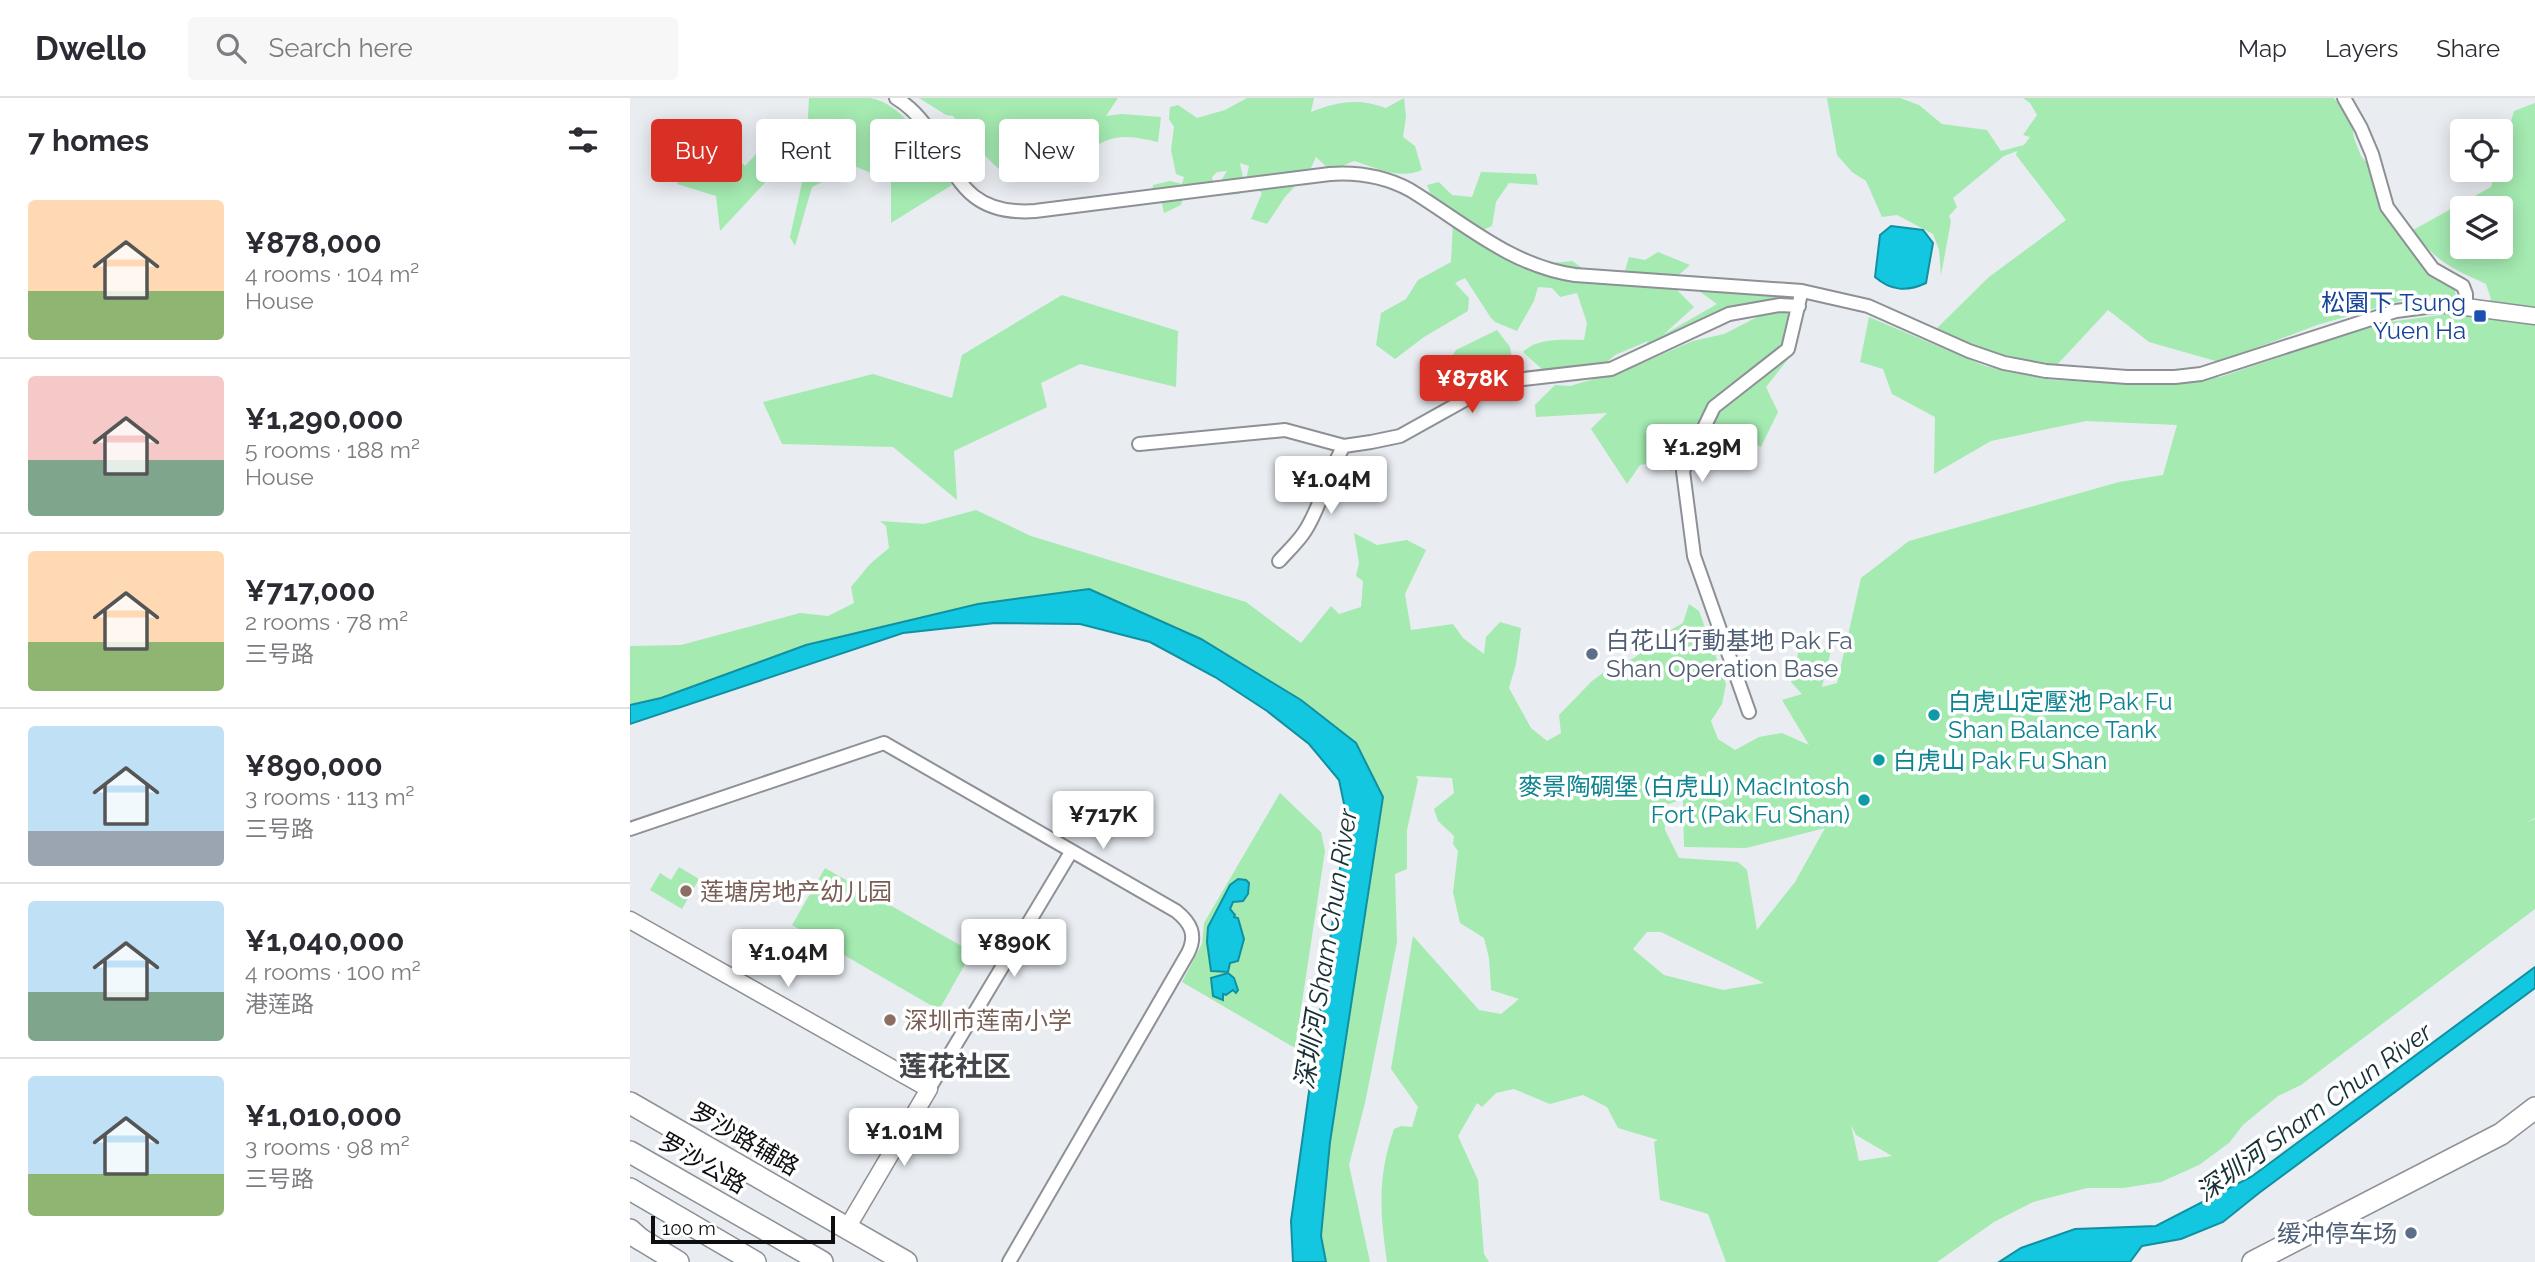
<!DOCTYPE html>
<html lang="en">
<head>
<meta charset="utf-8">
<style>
	:root { --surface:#fff; --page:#f7f7f7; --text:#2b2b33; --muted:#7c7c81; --line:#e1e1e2; --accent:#d93025 }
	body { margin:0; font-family:Raleway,"Noto Sans SC",sans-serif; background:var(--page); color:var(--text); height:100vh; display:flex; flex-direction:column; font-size:26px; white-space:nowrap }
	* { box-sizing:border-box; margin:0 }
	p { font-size:23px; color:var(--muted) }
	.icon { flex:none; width:38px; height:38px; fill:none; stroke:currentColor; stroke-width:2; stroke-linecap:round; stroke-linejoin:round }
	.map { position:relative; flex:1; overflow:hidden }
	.details { display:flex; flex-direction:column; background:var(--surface); width:630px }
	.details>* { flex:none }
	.top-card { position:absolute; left:21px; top:21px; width:665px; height:63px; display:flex; gap:14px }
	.fabs { position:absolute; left:1820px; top:21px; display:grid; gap:14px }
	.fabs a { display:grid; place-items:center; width:63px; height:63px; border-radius:7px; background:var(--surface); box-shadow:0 4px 18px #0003; font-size:35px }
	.scale { position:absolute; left:21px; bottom:18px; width:184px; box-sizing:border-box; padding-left:7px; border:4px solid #0d0e10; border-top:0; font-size:19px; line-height:24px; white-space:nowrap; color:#0d0e10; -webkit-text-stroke:5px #fff; paint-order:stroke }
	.price { position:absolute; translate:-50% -60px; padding:0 16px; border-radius:7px; background:#fff; color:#222; font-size:23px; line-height:46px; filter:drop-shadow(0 2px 4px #0008) }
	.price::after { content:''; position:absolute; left:50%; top:42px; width:21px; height:16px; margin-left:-10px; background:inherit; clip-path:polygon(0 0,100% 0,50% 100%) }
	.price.active { background:var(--accent); color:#fff }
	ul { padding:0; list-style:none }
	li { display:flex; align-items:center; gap:21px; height:175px; padding:0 28px }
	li+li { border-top:2px solid var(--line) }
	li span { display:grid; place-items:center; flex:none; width:196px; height:140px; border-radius:7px; color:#555 }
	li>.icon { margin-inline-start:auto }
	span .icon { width:84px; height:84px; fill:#fffc; stroke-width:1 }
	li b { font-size:30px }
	h2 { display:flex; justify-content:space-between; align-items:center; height:84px; padding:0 28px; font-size:30px }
	.chip { padding:0 24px; border-radius:7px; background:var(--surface); box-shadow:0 4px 18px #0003; font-size:24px; line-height:63px }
	.chip.active { background:var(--accent); color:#fff }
	header { display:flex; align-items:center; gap:42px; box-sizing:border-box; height:98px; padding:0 35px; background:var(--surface); border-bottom:2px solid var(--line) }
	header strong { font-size:33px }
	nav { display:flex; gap:38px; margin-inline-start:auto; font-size:24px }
	.search { width:490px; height:63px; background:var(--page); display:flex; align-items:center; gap:18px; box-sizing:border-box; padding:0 24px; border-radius:7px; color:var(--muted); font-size:26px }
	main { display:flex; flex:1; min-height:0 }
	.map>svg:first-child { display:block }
	.green { fill:#a4eab1; fill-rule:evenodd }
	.water { fill:#12c7df; stroke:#1090a1; stroke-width:2 }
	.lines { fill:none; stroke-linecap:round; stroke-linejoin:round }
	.minor-casing { stroke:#8d9095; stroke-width:16 }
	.tertiary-casing { stroke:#8d9095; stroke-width:19 }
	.primary-casing { stroke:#8d9095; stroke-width:24 }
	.trunk-casing { stroke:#8d9095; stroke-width:24 }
	.minor { stroke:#fff; stroke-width:12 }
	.tertiary { stroke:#fff; stroke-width:16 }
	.primary { stroke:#fff; stroke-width:21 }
	.trunk { stroke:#fff; stroke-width:21 }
	.transit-dot { fill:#1a4fb4; stroke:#fff; stroke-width:2.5 }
	.service-dot { fill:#5c6f8a; stroke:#fff; stroke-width:2.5 }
	.culture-dot { fill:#0f9aa8; stroke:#fff; stroke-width:2.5 }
	.education-dot { fill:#8d6e63; stroke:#fff; stroke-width:2.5 }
	.labels { text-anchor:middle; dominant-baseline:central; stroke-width:7; stroke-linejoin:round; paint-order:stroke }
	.transit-label { font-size:24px; fill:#164399; stroke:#fff; text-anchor:end }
	.service-label { font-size:24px; fill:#4e5e75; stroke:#fff; text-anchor:start }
	.culture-label { font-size:24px; fill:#0d838f; stroke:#fff; text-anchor:start }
	.education-label { font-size:24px; fill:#785e54; stroke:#fff; text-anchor:start }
	.street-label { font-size:24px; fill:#0d0e10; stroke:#fff }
	.water-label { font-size:26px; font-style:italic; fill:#173035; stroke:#fff }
	.quarter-label { font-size:28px; font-weight:bold; fill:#424549; stroke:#fff }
</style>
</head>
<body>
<header>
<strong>Dwello</strong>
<div class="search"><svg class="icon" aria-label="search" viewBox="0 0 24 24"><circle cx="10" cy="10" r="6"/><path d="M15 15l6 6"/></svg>Search here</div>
<nav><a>Map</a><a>Layers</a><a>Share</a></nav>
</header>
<main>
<section class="details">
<h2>7 homes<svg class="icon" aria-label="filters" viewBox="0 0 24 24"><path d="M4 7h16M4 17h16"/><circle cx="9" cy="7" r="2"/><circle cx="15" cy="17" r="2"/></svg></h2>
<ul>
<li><span style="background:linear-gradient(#ffd9b3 65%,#8fb573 0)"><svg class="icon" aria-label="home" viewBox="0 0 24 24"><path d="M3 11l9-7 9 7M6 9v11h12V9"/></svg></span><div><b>¥878,000</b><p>4 rooms · 104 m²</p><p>House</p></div></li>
<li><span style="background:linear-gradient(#f6c9c9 60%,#7fa58c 0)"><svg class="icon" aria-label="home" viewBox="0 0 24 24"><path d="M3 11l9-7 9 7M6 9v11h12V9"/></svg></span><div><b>¥1,290,000</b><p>5 rooms · 188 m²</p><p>House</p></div></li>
<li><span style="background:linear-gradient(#ffd9b3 65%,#8fb573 0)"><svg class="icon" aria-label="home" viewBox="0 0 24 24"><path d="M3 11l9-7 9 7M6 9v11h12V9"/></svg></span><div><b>¥717,000</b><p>2 rooms · 78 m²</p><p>三号路</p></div></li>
<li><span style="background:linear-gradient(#bfe0f5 75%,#9aa5b1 0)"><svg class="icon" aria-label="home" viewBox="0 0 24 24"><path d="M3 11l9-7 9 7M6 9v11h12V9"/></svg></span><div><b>¥890,000</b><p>3 rooms · 113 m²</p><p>三号路</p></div></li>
<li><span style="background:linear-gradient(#bfe0f5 65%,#7fa58c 0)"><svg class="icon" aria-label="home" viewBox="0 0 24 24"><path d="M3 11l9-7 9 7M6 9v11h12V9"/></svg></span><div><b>¥1,040,000</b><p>4 rooms · 100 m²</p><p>港莲路</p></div></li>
<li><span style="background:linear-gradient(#bfe0f5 70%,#8fb573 0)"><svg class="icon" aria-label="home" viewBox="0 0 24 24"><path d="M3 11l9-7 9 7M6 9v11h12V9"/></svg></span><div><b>¥1,010,000</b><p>3 rooms · 98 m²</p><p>三号路</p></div></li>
</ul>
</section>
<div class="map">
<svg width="1905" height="1164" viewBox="0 0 1905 1164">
	<rect width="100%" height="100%" fill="#e9edf2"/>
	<!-- green -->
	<path class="green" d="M 179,0 C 198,0 219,0 239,0 C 275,4 305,59 322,87 L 261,125 L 261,83 L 224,68 L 182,89 L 165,148 L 160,139 L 173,80 L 157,61 L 90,133 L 86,98 L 47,86 L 62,61 L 95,46 L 115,68 L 138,43 L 177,36 Z
		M 289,0 L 488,0 L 476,18 L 492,16 L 531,19 L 528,44 C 515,41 499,37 485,40 C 446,48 414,109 369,71 C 352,57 338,35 323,18 L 316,17 Z
		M 617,0 L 684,0 L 681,14 C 708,3 730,0 756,10 L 774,0 L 776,19 L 773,39 L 785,48 L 792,72 C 769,82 747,70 724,63 L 701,73 L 686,59 L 680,72 L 655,99 L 637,126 L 621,121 L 632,95 L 616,82 L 619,68 L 610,65 L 613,80 L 610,96 L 594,97 L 592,81 L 597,73 L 587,74 L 582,79 L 586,95 L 555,94 L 551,107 L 534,115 L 531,101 L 521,101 L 523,87 L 540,83 L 552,86 L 554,79 L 546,76 L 541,52 L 544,29 L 539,21 L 540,9 L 548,7 L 567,20 L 595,12 Z
		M 1197,0 L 1270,0 L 1289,7 L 1312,26 L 1357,32 L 1371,53 L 1394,47 L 1400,39 L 1393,37 L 1407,17 L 1400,5 L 1393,0 L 1704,0 L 1722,25 L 1724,40 L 1731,58 L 1742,71 L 1749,102 L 1813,183 L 1825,192 L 1826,201 L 1777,201 L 1687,227 L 1589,264 L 1519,244 L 1478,212 L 1425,269 L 1365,257 L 1306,231 L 1359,179 L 1436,122 L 1386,57 L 1387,53 L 1374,58 L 1323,100 L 1327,109 L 1319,118 L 1321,123 L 1311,177 L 1309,152 L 1303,136 L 1267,117 L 1252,119 L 1236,83 L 1222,74 L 1207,57 Z
		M 1905,5 L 1905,720 L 1895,725 L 1905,721 L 1905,811 L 1671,987 L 1648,998 L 1613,1027 L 1599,1045 L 1569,1067 L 1531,1084 L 1493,1090 L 1457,1090 L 1403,1104 L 1364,1124 L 1307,1164 L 1096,1164 L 1078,1116 L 1030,1102 L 1024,1044 L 1028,1042 L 988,1030 L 977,1009 L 953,997 L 920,1006 L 884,991 L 866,995 L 852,1009 L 847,1005 L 828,1038 L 848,1082 L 854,1156 L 859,1164 L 757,1164 C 750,1114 747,1080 764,1031 L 771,1028 L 782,1029 L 788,1009 L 761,971 L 783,838 L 849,912 L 871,916 L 889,901 L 861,892 L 859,860 L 854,840 L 830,825 L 823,794 L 828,753 L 823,746 L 824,738 L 808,723 L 804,711 L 824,695 L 822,680 L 786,678 L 788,682 L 777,732 L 777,771 L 765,776 L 767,844 L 735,1005 L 719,1067 L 740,1164 L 681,1164 L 742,715 L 710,646 L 452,502 L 213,543 L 0,619 L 0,548 L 51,547 L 170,515 L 198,518 L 224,505 L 221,489 L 240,466 L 259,450 L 256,428 L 250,423 L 294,426 L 346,412 L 401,438 L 616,504 L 671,545 L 701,508 L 709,516 L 731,509 L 733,483 L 726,478 L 729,465 L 724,435 L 747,447 L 777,442 L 796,452 L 775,496 L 781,532 L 823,526 L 833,540 L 854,556 L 856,539 L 870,524 L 891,530 L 886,566 L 879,590 L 901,630 L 917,643 L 931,635 L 929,617 L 962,583 L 977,572 L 1004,560 L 1035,535 L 1053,525 L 1059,506 L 1069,513 L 1096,586 L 1092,606 L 1081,623 L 1088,641 L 1105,652 L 1129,639 L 1152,635 L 1179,647 L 1152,602 L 1172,596 L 1161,584 L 1170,547 L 1201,552 L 1192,589 L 1207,585 L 1231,480 L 1279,443 L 1489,384 L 1533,377 L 1547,327 L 1456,323 L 1361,343 L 1304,376 L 1305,319 L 1262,296 L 1253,271 L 1230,264 L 1239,219 L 1355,268 L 1421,282 L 1523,287 L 1590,279 L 1751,225 L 1825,215 L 1847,219 L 1861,201 L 1856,186 C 1821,170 1806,164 1783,132 L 1861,89 L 1866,72 L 1871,72 L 1871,57 L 1884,13 ZM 1832,110 L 1871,110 L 1871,149 L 1832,149 ZM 1053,701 L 1054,749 L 1116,750 L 1195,730 L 1165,784 L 1127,832 L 1117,772 L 1108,764 L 1049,760 L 1035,732 L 1033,708 ZM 1017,834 L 1031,834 L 1134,885 L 1093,892 L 1034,877 L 1003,851 ZM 1221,1027 L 1226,1037 L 1262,1058 L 1229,1063 Z
		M 851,74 L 906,76 L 908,87 L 879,85 L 866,104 L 862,128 L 839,138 L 869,140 L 903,167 L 942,163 L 961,176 L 994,176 L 999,159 L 1015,162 L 1028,154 L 1060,167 L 1044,181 L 1048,193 L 1064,209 L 1033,237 L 1087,206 L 1069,193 L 1161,199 L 1163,201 L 1137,206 L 1113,215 L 1078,234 L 1045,246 L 1014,251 L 1018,243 L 985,257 L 963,277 L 923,281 L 893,254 C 908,239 934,242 954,242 L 957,225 L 947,195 L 930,199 L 922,190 L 908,189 L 904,203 L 887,233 L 865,224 L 861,220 L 835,180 L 825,185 L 839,200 L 838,213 L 794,239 L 765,261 L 746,247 L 751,215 L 776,201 L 788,182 L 821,164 L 823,122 L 805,108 L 797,87 L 809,84 L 822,97 L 842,99 Z
		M 432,197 L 548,233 L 546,289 L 450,266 L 411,285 L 417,309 L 324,353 L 327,402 L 263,349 L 152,346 L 133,304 L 243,276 L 322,300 L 332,257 Z
		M 1139,213 L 1158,215 L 1162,256 L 1136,289 L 1148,314 L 1131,349 L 1115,340 L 1111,353 L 1041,373 L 1023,365 L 1010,367 L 997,386 L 961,331 L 977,315 L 906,319 L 905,307 L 925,287 L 940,288 L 998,271 L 1063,243 L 1094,236 Z
		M 867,232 L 880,249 L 883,266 L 851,278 L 813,272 L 826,252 Z
		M 650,695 L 691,734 L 695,753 L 665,950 L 552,884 L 572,846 L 574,825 Z
		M 49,769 L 69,781 L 52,811 L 20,792 L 30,775 L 41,782 Z
		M 195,770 L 342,854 L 309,912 L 162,827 Z"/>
	<!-- water -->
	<path class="water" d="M 1261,128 L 1293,132 L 1303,145 L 1296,185 C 1277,194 1261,193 1245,179 L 1250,137 Z
		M 459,491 L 571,541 L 671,602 L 726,645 L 753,699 L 700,1044 L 691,1138 L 696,1164 L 663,1164 L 661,1123 L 717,720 L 709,682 L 679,646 L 637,613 L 585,579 L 520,544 L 450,526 L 365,525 L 273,535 L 0,626 L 0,607 L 31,600 L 176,547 L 348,506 Z
		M 608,781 L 616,782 L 619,785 L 618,796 L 613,803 L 603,804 L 600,811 L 605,817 L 604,819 L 608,820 L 614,841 L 608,863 L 600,865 L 598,874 L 581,873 L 577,844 L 578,829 L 600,787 Z
		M 1905,869 L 1905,890 L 1629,1095 L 1593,1124 L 1551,1141 L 1512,1148 L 1500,1164 L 1369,1164 L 1391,1150 L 1445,1131 L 1526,1128 L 1621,1079 Z
		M 598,875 L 604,880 L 608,892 L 606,895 L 603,892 L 596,897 L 593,896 L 593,902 L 583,898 L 581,880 Z"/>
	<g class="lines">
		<defs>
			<path id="minor" d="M 266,0 C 327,37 310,120 405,113 L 700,76 C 729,74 754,78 780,92 C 834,125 881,168 945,177 L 1172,193 L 1238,208 L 1339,253 L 1374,265 L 1416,273 L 1497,279 L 1545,279 L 1571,276 L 1766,213 L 1804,208 L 1836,209 L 1836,196 L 1833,188 L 1803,171 L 1757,109 L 1742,56 L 1731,30 L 1714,0
				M 509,346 L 655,332 L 714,348 L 741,344 L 770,338 L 867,284 L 981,271 L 1099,216 L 1150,207 L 1169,208
				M 649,463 C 658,453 668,444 675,433 C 692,407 697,375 714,348
				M 1119,614 L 1064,458 L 1053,373 L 1084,309 L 1158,251 L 1170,200
				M 0,731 L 254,645 L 546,813 C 561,825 567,837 558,855 L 379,1164
				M 299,991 L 441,754"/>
			<path id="tertiary" d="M 1836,209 L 1905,218
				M 0,822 L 299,991 L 217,1130"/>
			<path id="primary" d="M 0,1005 L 276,1164
				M 0,1135 L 48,1164"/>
			<path id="trunk" d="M 0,1054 L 192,1164
				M 0,1091 L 125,1164
				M 0,1132 L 10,1141
				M 1623,1164 L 1871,1036 L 1905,1010"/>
		</defs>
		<!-- minor casing -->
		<use href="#minor" class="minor-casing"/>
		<!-- tertiary casing -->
		<use href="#tertiary" class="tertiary-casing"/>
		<!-- primary casing -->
		<use href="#primary" class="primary-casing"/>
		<!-- trunk casing -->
		<use href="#trunk" class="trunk-casing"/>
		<!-- minor -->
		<use href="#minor" class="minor"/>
		<!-- tertiary -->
		<use href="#tertiary" class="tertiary"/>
		<!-- primary -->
		<use href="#primary" class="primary"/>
		<!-- trunk -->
		<use href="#trunk" class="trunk"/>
	</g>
	<!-- markers -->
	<rect class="transit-dot" x="1843" y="211" width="14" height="14" rx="3.5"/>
	<g class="service-dot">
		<circle cx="962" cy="556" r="7"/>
		<circle cx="1781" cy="1135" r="7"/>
	</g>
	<g class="culture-dot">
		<circle cx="1304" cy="617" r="7"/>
		<circle cx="1249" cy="662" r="7"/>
		<circle cx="1234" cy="702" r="7"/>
	</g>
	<g class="education-dot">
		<circle cx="56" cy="793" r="7"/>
		<circle cx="260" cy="922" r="7"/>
	</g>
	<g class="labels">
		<!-- transit labels -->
		<g class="transit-label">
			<text x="1836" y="204">松園下 Tsung<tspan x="1836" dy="28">Yuen Ha</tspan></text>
		</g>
		<!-- service labels -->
		<g class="service-label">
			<text x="976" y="542">白花山行動基地 Pak Fa<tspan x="976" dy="28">Shan Operation Base</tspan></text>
			<text x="1767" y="1135" text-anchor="end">缓冲停车场</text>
		</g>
		<!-- culture labels -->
		<g class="culture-label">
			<text x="1318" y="603">白虎山定壓池 Pak Fu<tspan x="1318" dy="28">Shan Balance Tank</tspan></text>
			<text x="1263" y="662">白虎山 Pak Fu Shan</text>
			<text x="1220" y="688" text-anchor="end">麥景陶碉堡 (白虎山) MacIntosh<tspan x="1220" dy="28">Fort (Pak Fu Shan)</tspan></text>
		</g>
		<!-- education labels -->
		<g class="education-label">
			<text x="70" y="793">莲塘房地产幼儿园</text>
			<text x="274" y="922">深圳市莲南小学</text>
		</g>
		<!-- street labels -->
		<g class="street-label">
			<text transform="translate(115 1041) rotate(30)">罗沙路辅路</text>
			<text transform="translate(73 1065) rotate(30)">罗沙公路</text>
		</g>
		<!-- water labels -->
		<g class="water-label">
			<text transform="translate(696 851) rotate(-81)">深圳河 Sham Chun River</text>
			<text transform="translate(1684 1014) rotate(-36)">深圳河 Sham Chun River</text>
		</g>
		<!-- quarter labels -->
		<g class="quarter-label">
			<text x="325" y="968">莲花社区</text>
		</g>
	</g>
</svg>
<div class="fabs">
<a><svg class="icon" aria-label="locate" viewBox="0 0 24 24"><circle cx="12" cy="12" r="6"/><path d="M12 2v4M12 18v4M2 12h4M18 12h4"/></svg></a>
<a><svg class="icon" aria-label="layers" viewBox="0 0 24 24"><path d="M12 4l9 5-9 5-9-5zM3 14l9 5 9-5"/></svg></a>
</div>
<div class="scale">100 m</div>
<b class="price active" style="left:842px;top:317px">¥878K</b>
<b class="price" style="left:1072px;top:386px">¥1.29M</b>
<b class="price" style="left:701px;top:418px">¥1.04M</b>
<b class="price" style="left:473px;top:753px">¥717K</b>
<b class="price" style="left:384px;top:881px">¥890K</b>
<b class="price" style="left:158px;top:891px">¥1.04M</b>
<b class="price" style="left:274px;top:1070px">¥1.01M</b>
<div class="top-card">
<a class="chip active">Buy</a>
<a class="chip">Rent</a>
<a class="chip">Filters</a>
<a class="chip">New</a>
</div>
</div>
</main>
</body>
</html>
